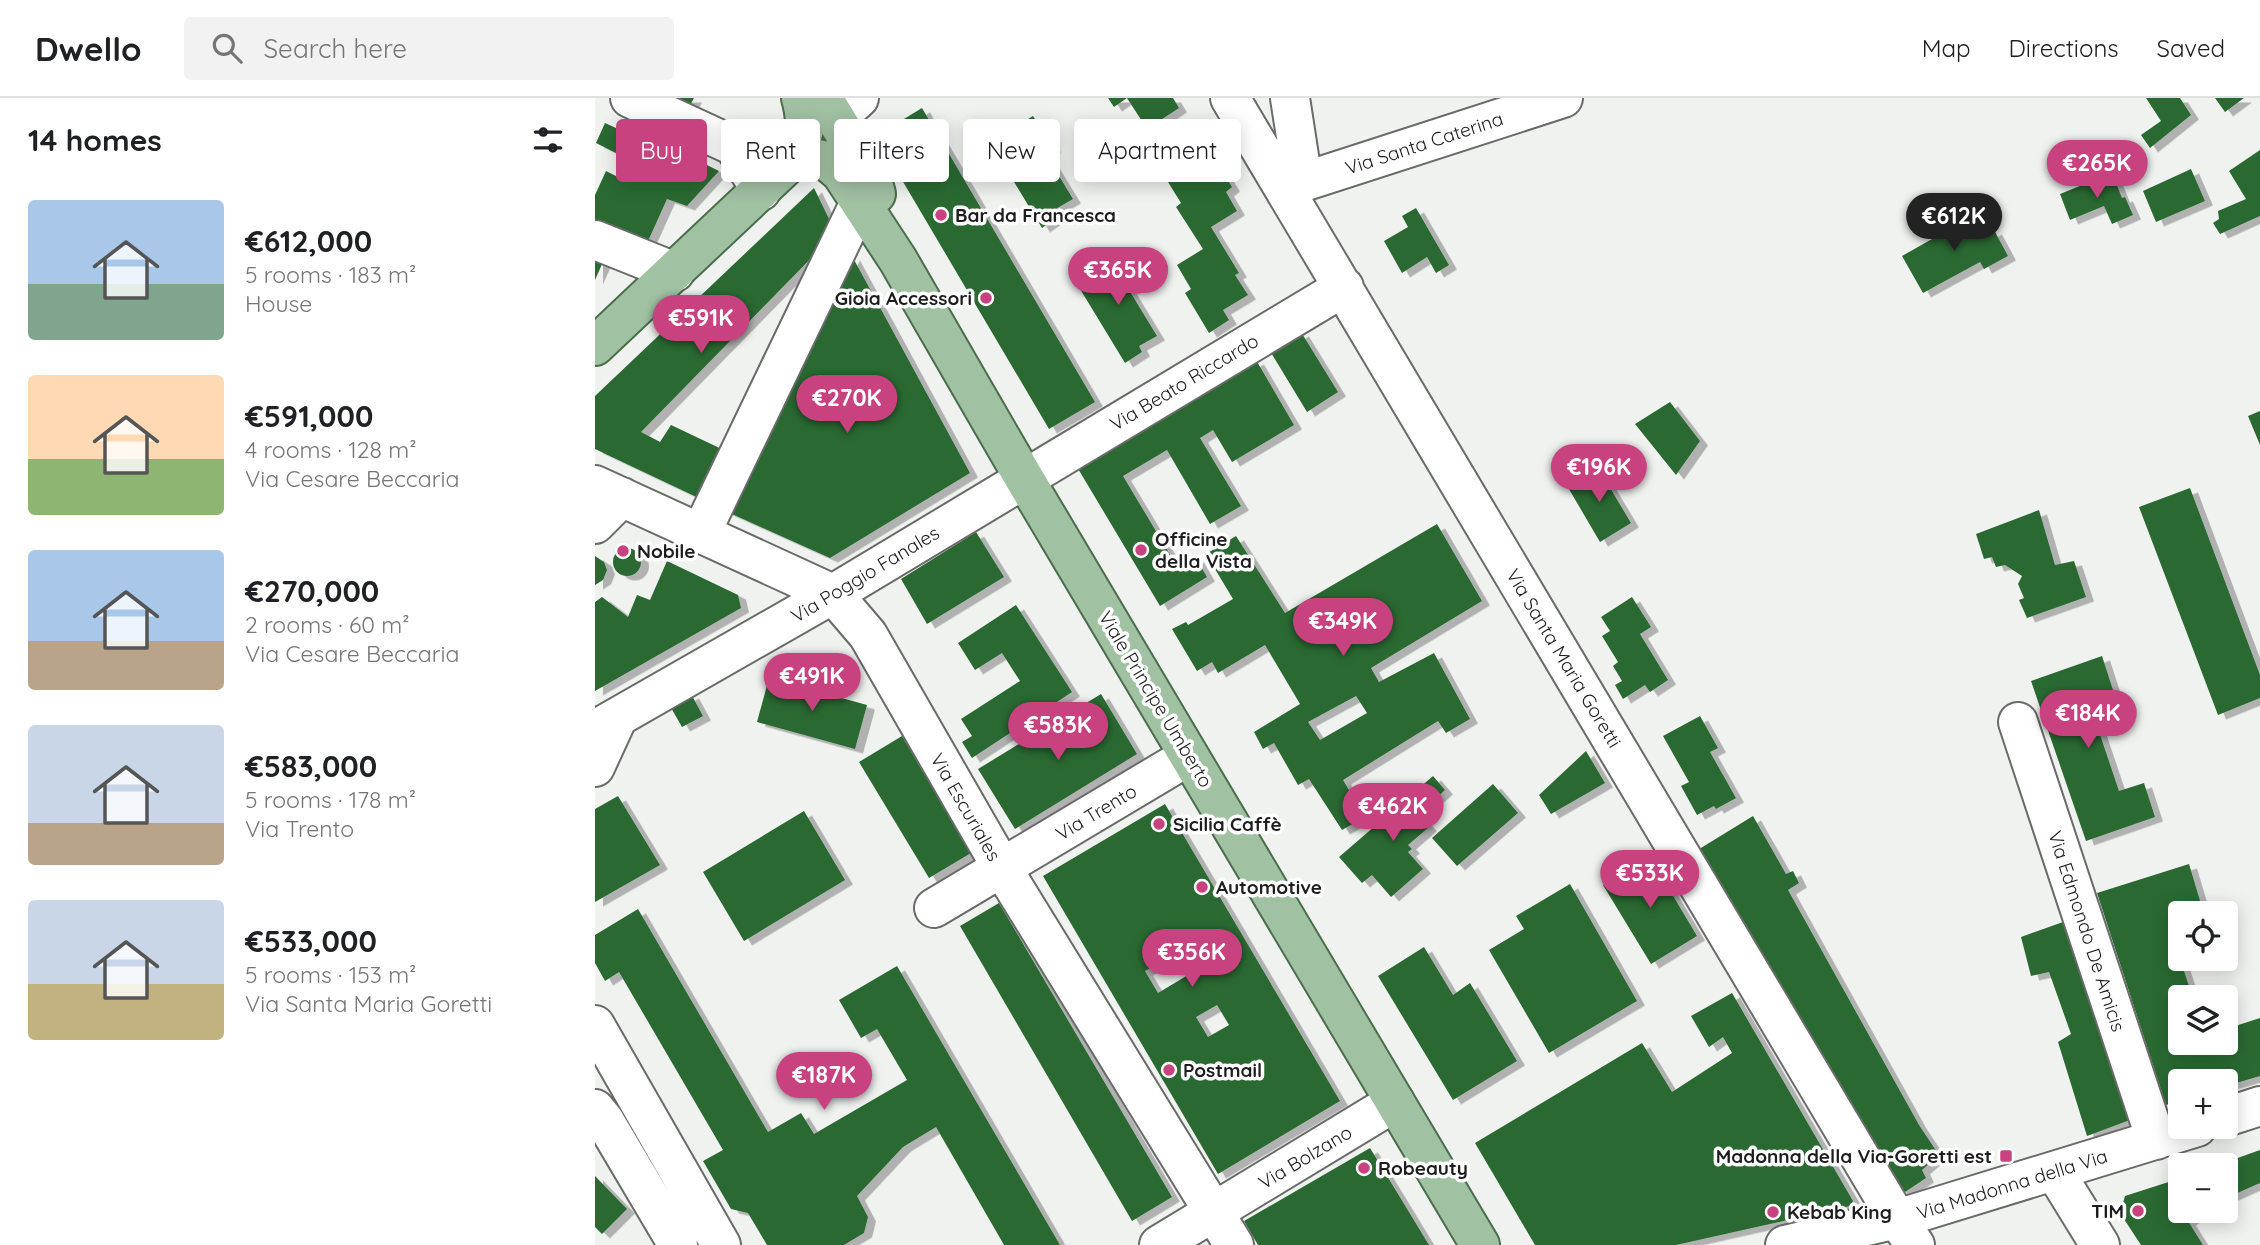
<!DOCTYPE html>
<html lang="en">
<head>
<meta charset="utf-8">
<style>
	:root { --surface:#fff; --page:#f2f2f2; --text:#202124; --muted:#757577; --line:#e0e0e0; --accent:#c94280 }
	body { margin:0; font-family:Quicksand,sans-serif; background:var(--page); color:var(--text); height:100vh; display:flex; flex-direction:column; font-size:26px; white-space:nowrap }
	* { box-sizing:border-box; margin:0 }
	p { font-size:23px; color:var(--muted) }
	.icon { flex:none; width:38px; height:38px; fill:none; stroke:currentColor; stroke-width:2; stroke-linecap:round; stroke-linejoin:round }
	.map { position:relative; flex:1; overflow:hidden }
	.drawer { display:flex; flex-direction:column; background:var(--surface); width:595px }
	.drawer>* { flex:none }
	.guide { position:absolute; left:21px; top:21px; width:665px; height:63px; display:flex; gap:14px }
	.buttons { position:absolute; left:1573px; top:803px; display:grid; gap:14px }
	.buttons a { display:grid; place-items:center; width:70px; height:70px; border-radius:7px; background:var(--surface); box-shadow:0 4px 18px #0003; font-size:35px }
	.price { position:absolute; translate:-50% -60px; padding:0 16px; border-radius:24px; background:var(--accent); color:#fff; font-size:23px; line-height:46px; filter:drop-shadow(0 2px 4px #0008) }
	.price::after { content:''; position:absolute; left:50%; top:42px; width:21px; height:16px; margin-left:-10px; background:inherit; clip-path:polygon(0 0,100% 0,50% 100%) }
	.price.current { background:#222; color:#fff }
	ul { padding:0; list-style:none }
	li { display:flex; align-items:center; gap:21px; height:175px; padding:0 28px }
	li span { display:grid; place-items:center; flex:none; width:196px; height:140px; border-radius:7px; color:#555 }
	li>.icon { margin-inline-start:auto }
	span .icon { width:84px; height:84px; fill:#fffc; stroke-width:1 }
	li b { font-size:30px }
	h2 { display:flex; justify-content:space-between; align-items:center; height:84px; padding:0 28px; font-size:30px }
	.pill { padding:0 24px; border-radius:7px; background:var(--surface); box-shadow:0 4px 18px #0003; font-size:24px; line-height:63px }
	.pill.current { background:var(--accent); color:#fff }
	header { display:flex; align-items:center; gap:42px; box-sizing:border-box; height:98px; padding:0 35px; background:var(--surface); border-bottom:2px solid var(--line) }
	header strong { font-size:33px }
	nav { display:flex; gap:38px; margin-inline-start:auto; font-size:24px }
	.search { width:490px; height:63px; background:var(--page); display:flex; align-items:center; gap:18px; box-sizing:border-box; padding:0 24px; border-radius:7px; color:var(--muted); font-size:26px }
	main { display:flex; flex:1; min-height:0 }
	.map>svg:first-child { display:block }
	.building { fill:#2b6a32; fill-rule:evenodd; filter:url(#shadow) }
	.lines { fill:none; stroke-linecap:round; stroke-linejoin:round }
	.minor-casing { stroke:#696b69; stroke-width:42 }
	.major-casing { stroke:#4a6d4c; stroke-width:42 }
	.minor { stroke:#fff; stroke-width:38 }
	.major { stroke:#a1c1a3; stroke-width:38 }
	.poi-dot { fill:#c94280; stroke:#fefffe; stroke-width:2.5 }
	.labels { text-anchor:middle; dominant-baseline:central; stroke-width:7; stroke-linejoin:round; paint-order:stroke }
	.street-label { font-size:19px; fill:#1c1d1c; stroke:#fefffe }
	.poi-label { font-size:19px; font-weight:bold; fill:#1c1d1c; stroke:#fefffe; text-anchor:start }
</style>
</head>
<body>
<header>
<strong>Dwello</strong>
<div class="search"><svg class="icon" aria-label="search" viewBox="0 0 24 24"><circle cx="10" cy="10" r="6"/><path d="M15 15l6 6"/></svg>Search here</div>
<nav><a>Map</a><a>Directions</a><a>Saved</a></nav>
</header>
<main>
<section class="drawer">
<h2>14 homes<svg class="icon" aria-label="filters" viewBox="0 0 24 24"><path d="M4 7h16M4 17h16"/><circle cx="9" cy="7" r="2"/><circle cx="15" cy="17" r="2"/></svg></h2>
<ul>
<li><span style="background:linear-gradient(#a9c7e8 60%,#7fa58c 0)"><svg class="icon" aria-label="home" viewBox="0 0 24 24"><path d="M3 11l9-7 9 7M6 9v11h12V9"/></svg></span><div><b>€612,000</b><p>5 rooms · 183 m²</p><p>House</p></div></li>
<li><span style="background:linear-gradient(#ffd9b3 60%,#8fb573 0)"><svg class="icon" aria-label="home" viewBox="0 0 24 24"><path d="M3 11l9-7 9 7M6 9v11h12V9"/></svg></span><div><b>€591,000</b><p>4 rooms · 128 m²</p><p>Via Cesare Beccaria</p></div></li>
<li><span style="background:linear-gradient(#a9c7e8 65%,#b9a48a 0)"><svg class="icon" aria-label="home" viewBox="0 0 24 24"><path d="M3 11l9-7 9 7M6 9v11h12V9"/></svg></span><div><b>€270,000</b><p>2 rooms · 60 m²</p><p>Via Cesare Beccaria</p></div></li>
<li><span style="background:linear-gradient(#c9d6e8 70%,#b9a48a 0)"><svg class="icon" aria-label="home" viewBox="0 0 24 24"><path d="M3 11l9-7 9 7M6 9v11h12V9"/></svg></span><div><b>€583,000</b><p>5 rooms · 178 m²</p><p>Via Trento</p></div></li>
<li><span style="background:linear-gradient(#c9d6e8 60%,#c2b280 0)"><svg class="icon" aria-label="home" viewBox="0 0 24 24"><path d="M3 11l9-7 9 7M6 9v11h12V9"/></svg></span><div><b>€533,000</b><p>5 rooms · 153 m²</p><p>Via Santa Maria Goretti</p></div></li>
</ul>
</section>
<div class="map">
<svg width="1665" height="1147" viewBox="0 0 1665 1147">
	<defs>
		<filter id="shadow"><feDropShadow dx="8" dy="4.5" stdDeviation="0" flood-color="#0004"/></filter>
	</defs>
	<rect width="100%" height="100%" fill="#f0f2f0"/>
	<!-- building -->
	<path class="building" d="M 54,0 L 99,0 L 73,48 L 124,73 L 92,108 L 72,101 L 49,152 L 19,139 L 0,182 L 0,97 L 11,73 L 23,79 L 31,65 L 21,60 L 23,56 L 1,45 L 10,25 L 34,36 L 37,29 L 40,31 Z
		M 513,0 L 578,0 L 584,10 L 552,31 L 532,0 L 519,9 Z
		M 1551,0 L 1585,0 L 1596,17 L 1555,50 L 1546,37 L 1566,23 Z
		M 1620,0 L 1649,0 L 1630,14 Z
		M 327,10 L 500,304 L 454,331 L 281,38 Z
		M 438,18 L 458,50 L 450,55 L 478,101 L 459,112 L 463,119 L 447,130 L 407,64 L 410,62 L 401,48 L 421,35 L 418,30 Z
		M 611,47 L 637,89 L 631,94 L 642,113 L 616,129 L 644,175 L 640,177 L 653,197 L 628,212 L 634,222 L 614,235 L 590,195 L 596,191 L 582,167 L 608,151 L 581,109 L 586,105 L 573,84 L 603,65 L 597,56 Z
		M 1665,52 L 1665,118 L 1625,136 L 1618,125 L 1624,121 L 1623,113 L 1651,101 L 1634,73 Z
		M 1596,71 L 1610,103 L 1561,124 L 1548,93 Z
		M 1517,75 L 1527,100 L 1530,99 L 1538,117 L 1517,126 L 1509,108 L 1475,122 L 1465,96 Z
		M 219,90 L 236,125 L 228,148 L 46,334 L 65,344 L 76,327 L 135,355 L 110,403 L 0,351 L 0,298 Z
		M 821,110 L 854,167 L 841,175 L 832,159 L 807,175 L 789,143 L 813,129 L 807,118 Z
		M 1383,115 L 1394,135 L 1399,132 L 1413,158 L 1389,171 L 1385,164 L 1328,195 L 1307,158 Z
		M 522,155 L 542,188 L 534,192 L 562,238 L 544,248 L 547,254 L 530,265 L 482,186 L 503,173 L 500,168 Z
		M 257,158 L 375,375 L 235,460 L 128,412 Z
		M 706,234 L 743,294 L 712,314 L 675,253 Z
		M 661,262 L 699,327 L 637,364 L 618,332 L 605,340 L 646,408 L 615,426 L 572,352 L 528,378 L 583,470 L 601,460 L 612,479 L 565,508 L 482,369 Z
		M 1075,304 L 1105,343 L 1081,377 L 1040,326 Z
		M 1665,313 L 1665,347 L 1653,318 Z
		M 1002,368 L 1036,425 L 1005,444 L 971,386 Z
		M 1595,390 L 1665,577 L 1665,600 L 1623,617 L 1544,409 Z
		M 1444,412 L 1460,467 L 1479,463 L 1491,499 L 1432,520 L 1424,502 L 1429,500 L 1423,486 L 1427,478 L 1410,467 L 1401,469 L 1397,459 L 1389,461 L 1381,436 Z
		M 842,426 L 887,503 L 776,570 L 784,584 L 839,555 L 875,621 L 851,635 L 843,623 L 748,682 L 770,719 L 747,732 L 714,681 L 703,687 L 679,645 L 668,651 L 659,634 L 705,606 L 670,547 L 623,575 L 617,564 L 602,573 L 577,531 L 591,524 L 593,527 L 638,501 L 611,456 L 641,438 L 690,515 ZM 761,598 L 772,615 L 725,642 L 713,624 Z
		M 381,434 L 409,479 L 332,526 L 306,481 Z
		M18 464a14 14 0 1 1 28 0a14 14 0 1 1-28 0Z
		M 0,458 L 9,464 L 12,472 L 8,482 L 0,487 Z
		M 72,463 L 143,497 L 146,510 L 0,593 L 0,504 L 7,499 L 33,519 L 42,497 L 55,502 Z
		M 1037,499 L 1056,529 L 1045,536 L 1073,582 L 1055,594 L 1050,587 L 1028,601 L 1020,587 L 1027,583 L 1018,568 L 1023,564 L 1007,538 L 1015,533 L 1006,519 Z
		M 421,507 L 477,594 L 377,660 L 367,644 L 377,638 L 366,621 L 425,583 L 407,555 L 380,572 L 363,545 Z
		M 1507,558 L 1519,595 L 1494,604 L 1524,693 L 1549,685 L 1560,719 L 1491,743 L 1436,583 Z
		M 174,580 L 272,607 L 260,651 L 162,624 Z
		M 96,596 L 108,618 L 87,629 L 75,608 Z
		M 506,596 L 542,656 L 420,731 L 383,671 Z
		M 1105,618 L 1123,650 L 1115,654 L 1141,700 L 1121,711 L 1119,708 L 1102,717 L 1086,688 L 1094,684 L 1068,638 Z
		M 307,638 L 376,755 L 334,780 L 264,664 Z
		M 991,653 L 1010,685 L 956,716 L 944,697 Z
		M 838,678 L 850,692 L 823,716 L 834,729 L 813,747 L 817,751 L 813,754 L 828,771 L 796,799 L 777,777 L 767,785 L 744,759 Z
		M 898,686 L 923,715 L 862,768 L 837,740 Z
		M 23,698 L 65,767 L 0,804 L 0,711 Z
		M 570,706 L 745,1003 L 623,1076 L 448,778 ZM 573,844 L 593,877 L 563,895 L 550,873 L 568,863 L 562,851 ZM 622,907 L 634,927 L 613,939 L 601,919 Z
		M 209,713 L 250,782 L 149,843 L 108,774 Z
		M 1158,718 L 1191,776 L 1198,773 L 1204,785 L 1193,792 L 1324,1027 L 1344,1057 L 1327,1072 L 1331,1080 L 1307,1096 L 1101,753 Z
		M 1055,759 L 1102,838 L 1056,866 L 1008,787 Z
		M 1594,766 L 1609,816 L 1586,816 L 1586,831 L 1576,834 L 1598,900 L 1586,900 L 1586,945 L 1631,945 L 1631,931 L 1665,920 L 1665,978 L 1631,988 L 1631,984 L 1586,984 L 1586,1002 L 1571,1007 L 1502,795 Z
		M 975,786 L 1042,903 L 954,955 L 894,852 L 929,831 L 921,818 Z
		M 404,805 L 577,1099 L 537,1123 L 365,828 Z
		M 43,811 L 173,1034 L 206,1015 L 219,1036 L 312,982 L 282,931 L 266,940 L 244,902 L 302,868 L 465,1147 L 409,1147 L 341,1029 L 308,1049 L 262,1098 L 273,1119 L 269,1135 L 249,1147 L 172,1147 L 153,1115 L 136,1111 L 108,1063 L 128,1052 L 24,874 L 10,883 L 0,865 L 0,837 Z
		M 1468,824 L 1535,1022 L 1492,1038 L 1463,944 L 1476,936 L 1454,874 L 1436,878 L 1426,839 Z
		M 829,849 L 858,897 L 875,885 L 922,963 L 858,1002 L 783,878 Z
		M 1137,895 L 1258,1103 L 1255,1108 L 1081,1147 L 940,1147 L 880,1045 L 1047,945 L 1077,994 L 1137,955 L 1128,939 L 1114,949 L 1096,918 Z
		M 775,1050 L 834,1147 L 663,1147 L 649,1123 Z
		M 1665,1052 L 1665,1085 L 1631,1100 L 1631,1068 L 1623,1067 Z
		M 0,1078 L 32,1111 L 7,1136 L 0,1129 Z
		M 1586,1080 L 1586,1113 L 1607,1113 L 1593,1123 L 1608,1147 L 1546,1147 L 1525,1115 L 1530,1098 Z"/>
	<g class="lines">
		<defs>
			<path id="minor" d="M 35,0 L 139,48 L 166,93
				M 635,0 L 1302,1121 L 1320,1147
				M 695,0 L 708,84
				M 241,21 L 264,0
				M 693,95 L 708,84 L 968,0
				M 0,142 L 80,174
				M 0,387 L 238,496 L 273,537 L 407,770 L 639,1147
				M 0,426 L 27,399
				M 106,435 L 265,104
				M 1423,624 L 1561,1042
				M 0,632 L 238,496 L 749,189
				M 0,669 L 23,619
				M 339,810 L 594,658
				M 0,927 L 126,1147
				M 0,1011 L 9,1022 L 83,1147
				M 1631,1019 L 1665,1008
				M 1460,1074 L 1505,1147
				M 564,1147 L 800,1004
				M 1190,1147 L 1302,1121 L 1602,1029"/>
			<path id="major" d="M 228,0 L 277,81 L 281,96
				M 195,64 L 214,59 L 232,63 L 246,75 L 303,162 L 429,380 L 885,1147
				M 0,248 L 195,64 C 209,38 214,29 206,0"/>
		</defs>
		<!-- minor casing -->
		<use href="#minor" class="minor-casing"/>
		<!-- major casing -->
		<use href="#major" class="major-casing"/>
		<!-- minor -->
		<use href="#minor" class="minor"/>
		<!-- major -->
		<use href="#major" class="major"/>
	</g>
	<!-- markers -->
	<g class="poi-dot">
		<circle cx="346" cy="117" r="7"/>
		<circle cx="391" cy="200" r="7"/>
		<circle cx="546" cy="452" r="7"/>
		<circle cx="28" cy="453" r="7"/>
		<circle cx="564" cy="726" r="7"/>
		<circle cx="607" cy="789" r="7"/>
		<circle cx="574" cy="972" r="7"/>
		<rect x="1404" y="1051" width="14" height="14" rx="3.5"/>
		<circle cx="769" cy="1070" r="7"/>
		<circle cx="1543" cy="1113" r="7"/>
		<circle cx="1178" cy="1114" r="7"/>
	</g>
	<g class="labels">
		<!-- street labels -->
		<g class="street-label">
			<text transform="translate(829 45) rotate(-18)">Via Santa Caterina</text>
			<text transform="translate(589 284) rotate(-31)">Via Beato Riccardo</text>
			<text transform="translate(270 476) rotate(-31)">Via Poggio Fanales</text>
			<text transform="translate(969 560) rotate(59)">Via Santa Maria Goretti</text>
			<text transform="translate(561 601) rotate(59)">Viale Principe Umberto</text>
			<text transform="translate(371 709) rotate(60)">Via Escuriales</text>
			<text transform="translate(501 714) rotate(-31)">Via Trento</text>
			<text transform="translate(1492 833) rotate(72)">Via Edmondo De Amicis</text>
			<text transform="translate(710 1059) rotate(-31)">Via Bolzano</text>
			<text transform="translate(1417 1086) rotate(-17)">Via Madonna della Via</text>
		</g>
		<!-- poi labels -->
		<g class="poi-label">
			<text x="360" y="117">Bar da Francesca</text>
			<text x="377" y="200" text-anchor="end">Gioia Accessori</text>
			<text x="560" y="441">Officine<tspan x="560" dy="22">della Vista</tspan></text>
			<text x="42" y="453">Nobile</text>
			<text x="578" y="726">Sicilia Caffè</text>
			<text x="621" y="789">Automotive</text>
			<text x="588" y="972">Postmail</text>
			<text x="1397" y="1058" text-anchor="end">Madonna della Via-Goretti est</text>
			<text x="783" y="1070">Robeauty</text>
			<text x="1529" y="1113" text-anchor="end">TIM</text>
			<text x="1192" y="1114">Kebab King</text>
		</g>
	</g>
</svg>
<div class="buttons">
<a><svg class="icon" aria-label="locate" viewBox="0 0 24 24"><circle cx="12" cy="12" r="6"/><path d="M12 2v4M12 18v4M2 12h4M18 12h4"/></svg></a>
<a><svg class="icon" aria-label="layers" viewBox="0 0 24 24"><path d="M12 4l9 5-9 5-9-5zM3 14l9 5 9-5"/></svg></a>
<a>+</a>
<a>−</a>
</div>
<b class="price" style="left:1502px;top:102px">€265K</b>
<b class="price current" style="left:1359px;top:155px">€612K</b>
<b class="price" style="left:523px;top:209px">€365K</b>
<b class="price" style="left:106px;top:257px">€591K</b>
<b class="price" style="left:252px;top:337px">€270K</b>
<b class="price" style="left:1004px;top:406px">€196K</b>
<b class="price" style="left:748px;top:560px">€349K</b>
<b class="price" style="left:217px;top:615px">€491K</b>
<b class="price" style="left:1493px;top:652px">€184K</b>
<b class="price" style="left:463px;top:664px">€583K</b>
<b class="price" style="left:798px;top:745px">€462K</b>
<b class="price" style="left:1055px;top:812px">€533K</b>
<b class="price" style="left:597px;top:891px">€356K</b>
<b class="price" style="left:229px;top:1014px">€187K</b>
<div class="guide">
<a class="pill current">Buy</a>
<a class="pill">Rent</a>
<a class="pill">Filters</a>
<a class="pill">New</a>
<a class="pill">Apartment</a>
</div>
</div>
</main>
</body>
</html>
